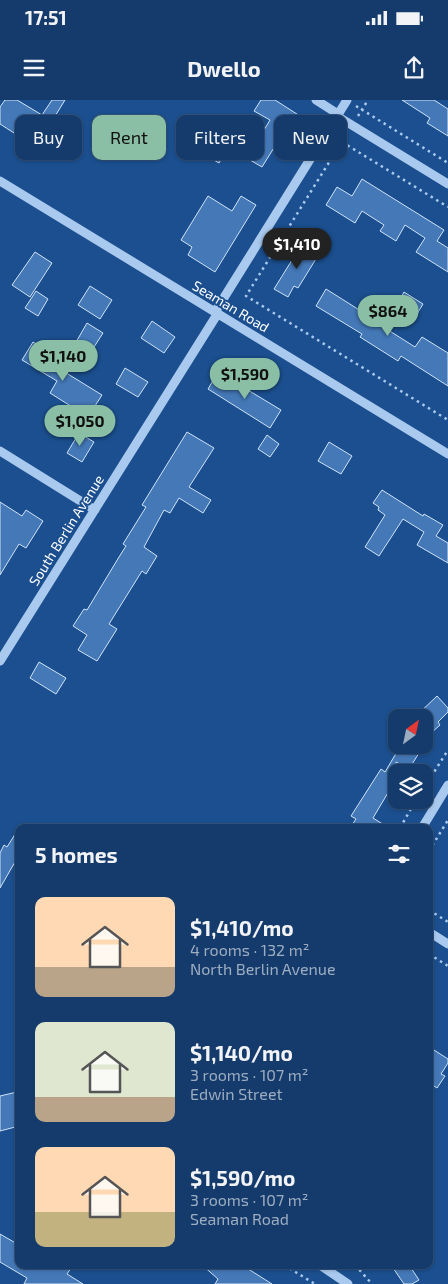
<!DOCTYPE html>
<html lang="en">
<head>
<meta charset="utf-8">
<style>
	:root { --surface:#143b6b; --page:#1d4271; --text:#f1f3f6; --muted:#9dadc1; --line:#33557e; --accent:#8abfa5 }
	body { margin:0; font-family:"Exo 2",sans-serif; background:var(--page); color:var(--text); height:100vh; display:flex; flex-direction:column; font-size:19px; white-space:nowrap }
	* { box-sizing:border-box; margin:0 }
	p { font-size:16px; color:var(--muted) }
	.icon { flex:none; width:28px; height:28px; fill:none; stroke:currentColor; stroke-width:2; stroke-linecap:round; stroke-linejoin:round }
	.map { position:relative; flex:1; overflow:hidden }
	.drawer { position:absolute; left:15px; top:724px; width:418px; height:445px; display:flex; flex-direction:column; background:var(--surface); border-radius:10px; box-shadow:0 1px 4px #0004,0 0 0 1px var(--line) }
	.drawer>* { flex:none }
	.top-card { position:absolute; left:15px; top:15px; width:419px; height:45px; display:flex; gap:10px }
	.needle { width:32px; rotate:33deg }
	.fabs { position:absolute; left:388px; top:609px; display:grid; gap:10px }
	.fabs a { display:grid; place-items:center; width:45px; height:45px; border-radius:10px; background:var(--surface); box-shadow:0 1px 4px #0004,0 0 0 1px var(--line); font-size:25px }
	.price { position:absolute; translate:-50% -42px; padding:0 11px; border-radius:18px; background:var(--accent); color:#111; font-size:16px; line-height:32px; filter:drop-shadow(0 1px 2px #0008) }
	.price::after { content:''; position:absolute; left:50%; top:30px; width:15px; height:11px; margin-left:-8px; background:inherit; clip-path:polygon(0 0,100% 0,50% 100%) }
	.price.on { background:#222; color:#fff }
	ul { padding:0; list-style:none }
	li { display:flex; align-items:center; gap:15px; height:125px; padding:0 20px }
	li span { display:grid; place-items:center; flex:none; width:140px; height:100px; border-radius:10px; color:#555 }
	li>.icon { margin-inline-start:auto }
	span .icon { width:60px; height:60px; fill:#fffc; stroke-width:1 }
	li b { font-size:21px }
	h2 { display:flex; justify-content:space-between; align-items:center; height:60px; padding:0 20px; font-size:21px }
	.pill { padding:0 18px; border-radius:10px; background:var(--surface); box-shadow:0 1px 4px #0004,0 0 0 1px var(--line); font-size:18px; line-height:45px }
	.pill.on { background:var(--accent); color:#111 }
	.status { display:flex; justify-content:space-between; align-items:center; height:35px; padding:0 25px; background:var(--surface); direction:ltr }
	.status svg { height:14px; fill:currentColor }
	header { display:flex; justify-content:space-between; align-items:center; height:65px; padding:0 20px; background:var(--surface); font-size:22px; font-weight:700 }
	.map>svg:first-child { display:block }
	.building { fill:#4478b7; stroke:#cfe3fa }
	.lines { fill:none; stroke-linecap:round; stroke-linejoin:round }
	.path { stroke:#a9c9ee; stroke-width:2.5; stroke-dasharray:2.5 4; stroke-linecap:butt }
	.minor { stroke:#a9c9ee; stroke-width:9 }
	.labels { text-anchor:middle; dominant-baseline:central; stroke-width:4; stroke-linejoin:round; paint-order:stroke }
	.street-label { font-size:14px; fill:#fff; stroke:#1b4f8f }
</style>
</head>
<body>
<div class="status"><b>17:51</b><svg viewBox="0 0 49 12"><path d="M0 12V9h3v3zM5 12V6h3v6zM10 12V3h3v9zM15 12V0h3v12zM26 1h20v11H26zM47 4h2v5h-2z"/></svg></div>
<header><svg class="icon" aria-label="menu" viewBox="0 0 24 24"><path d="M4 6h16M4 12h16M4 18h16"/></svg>Dwello<svg class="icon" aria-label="share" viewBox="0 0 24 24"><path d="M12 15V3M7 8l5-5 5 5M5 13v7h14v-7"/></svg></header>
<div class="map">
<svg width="448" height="1184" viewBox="0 0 448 1184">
	<rect width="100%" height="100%" fill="#1b4f8f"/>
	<!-- building -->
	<path class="building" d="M 5,0 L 17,0 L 42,15 L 52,0 L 65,0 L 36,47 L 0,24 L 0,7 Z
		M 261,0 L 275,0 L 300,16 L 290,33 L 285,30 L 262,67 L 238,53 L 245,42 L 254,47 L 270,20 L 254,11 Z
		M 402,0 L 434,0 L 448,9 L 448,36 L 427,23 L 430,18 Z
		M 210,35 L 229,46 L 219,63 L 200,52 Z
		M 362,79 L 444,130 L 437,141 L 448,148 L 448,172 L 416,152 L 425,138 L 405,125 L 396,141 L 380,131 L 384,125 L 362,111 L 355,123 L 326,105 L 337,87 L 352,96 Z
		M 208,96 L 232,111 L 241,96 L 256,105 L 215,172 L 188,155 L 192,147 L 181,140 Z
		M 302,144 L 319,154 L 298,188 L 294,186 L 288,197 L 274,189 Z
		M 35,152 L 52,163 L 30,197 L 12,185 Z
		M 90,186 L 112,200 L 100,219 L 78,205 Z
		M 326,189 L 372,218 L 375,214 L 389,223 L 385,228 L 415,247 L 422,237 L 448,253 L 448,286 L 401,256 L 398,261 L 360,237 L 362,234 L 316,206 Z
		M 36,191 L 48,199 L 38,216 L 25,208 Z
		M 404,192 L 423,204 L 414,219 L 395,208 Z
		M 152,221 L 175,237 L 164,253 L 141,238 Z
		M 87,223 L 103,233 L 87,258 L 72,249 Z
		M 33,242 L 55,255 L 50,263 L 102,295 L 88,317 L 50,293 L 57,281 L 22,260 Z
		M 125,268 L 148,282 L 138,297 L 116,284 Z
		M 218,272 L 281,310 L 270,328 L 208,289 Z
		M 187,332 L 214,348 L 189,387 L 211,400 L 203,413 L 179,398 L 170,413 L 164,410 L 144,447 L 157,456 L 146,474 L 142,471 L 109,524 L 117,529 L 97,561 L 78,550 L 87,535 L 73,526 L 84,509 L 87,510 L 119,457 L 126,446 L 123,444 L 146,407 L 142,405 Z
		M 79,333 L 94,342 L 82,362 L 67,353 Z
		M 267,335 L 279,344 L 270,357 L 258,349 Z
		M 329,342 L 352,356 L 341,374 L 318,361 Z
		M 382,390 L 423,416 L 424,414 L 443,425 L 436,436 L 448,443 L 448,463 L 417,445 L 424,432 L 403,419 L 379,456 L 365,447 L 385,415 L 378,410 L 379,407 L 373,403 Z
		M 0,402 L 22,416 L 26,410 L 43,421 L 26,448 L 19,444 L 0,475 Z
		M 39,562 L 66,578 L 56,594 L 30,578 Z
		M 437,596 L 448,608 L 448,612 L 438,622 L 440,625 L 430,634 L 424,627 L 424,618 L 414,618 Z
		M 401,645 L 424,645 L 409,669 L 396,662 L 396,696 L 389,691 L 373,718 L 389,728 L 350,728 L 356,719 L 351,716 L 381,669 L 385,672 Z
		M 19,728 L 19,755 L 0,788 L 0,753 L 4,745 L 7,747 Z
		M 434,950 L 448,959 L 448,963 L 441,974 L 445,976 L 437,988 L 434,986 L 429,994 L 429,957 Z
		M 17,992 L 19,1026 L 0,1031 L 0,996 Z
		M 0,1134 L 19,1145 L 19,1165 L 73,1165 L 67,1174 L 83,1184 L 24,1184 L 27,1178 L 0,1162 Z
		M 202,1165 L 242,1165 L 272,1184 L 215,1184 L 218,1179 Z
		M 391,1165 L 409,1165 L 419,1180 L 412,1184 L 404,1184 Z"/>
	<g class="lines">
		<!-- path -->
		<path class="path" d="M 356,6 L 448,63
			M 358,16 L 368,0
			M 346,35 L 246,196 L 448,320
			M 342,42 L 448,107
			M 424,688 L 448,650
			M 400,728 L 416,700
			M 429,751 L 448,720
			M 429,810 L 448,822
			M 429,854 L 448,866
			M 284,1165 L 315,1184
			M 355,1165 L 372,1184"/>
		<!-- minor -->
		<path class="minor" d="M 316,0 L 338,14
			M 337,16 L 448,84
			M 0,81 L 448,354
			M 215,212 L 347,0
			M 0,351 L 95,410
			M 0,561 L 218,213
			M 422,728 L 448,685
			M 429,832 L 448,844
			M 320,1165 L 348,1184"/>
	</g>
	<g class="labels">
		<!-- street labels -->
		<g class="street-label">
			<text transform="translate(231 206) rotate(31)">Seaman Road</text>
			<text transform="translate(66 430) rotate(-58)">South Berlin Avenue</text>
		</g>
	</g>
</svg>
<div class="fabs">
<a><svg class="needle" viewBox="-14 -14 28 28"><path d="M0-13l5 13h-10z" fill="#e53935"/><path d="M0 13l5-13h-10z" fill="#9dadc1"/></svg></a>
<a><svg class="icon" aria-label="layers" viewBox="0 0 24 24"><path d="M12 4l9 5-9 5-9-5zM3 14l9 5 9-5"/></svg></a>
</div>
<b class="price on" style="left:297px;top:170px">$1,410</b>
<b class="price" style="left:388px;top:237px">$864</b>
<b class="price" style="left:63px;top:282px">$1,140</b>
<b class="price" style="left:245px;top:300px">$1,590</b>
<b class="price" style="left:80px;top:347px">$1,050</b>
<div class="top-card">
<a class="pill">Buy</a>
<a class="pill on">Rent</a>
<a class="pill">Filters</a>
<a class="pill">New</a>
</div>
<section class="drawer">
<h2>5 homes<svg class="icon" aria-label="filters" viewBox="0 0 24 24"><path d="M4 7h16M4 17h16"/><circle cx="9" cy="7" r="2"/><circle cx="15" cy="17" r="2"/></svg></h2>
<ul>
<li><span style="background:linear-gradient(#ffd9b3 70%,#b9a48a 0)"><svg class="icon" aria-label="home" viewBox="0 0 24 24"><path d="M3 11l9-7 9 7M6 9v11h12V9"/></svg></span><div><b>$1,410/mo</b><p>4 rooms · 132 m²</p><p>North Berlin Avenue</p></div></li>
<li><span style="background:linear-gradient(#dfe7d0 75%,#b9a48a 0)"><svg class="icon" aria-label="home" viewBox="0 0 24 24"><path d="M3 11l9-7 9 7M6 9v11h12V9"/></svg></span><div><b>$1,140/mo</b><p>3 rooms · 107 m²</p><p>Edwin Street</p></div></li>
<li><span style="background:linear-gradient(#ffd9b3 65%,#c2b280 0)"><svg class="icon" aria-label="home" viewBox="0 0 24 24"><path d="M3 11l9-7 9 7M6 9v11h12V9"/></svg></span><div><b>$1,590/mo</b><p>3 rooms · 107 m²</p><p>Seaman Road</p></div></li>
</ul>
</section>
</div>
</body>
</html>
